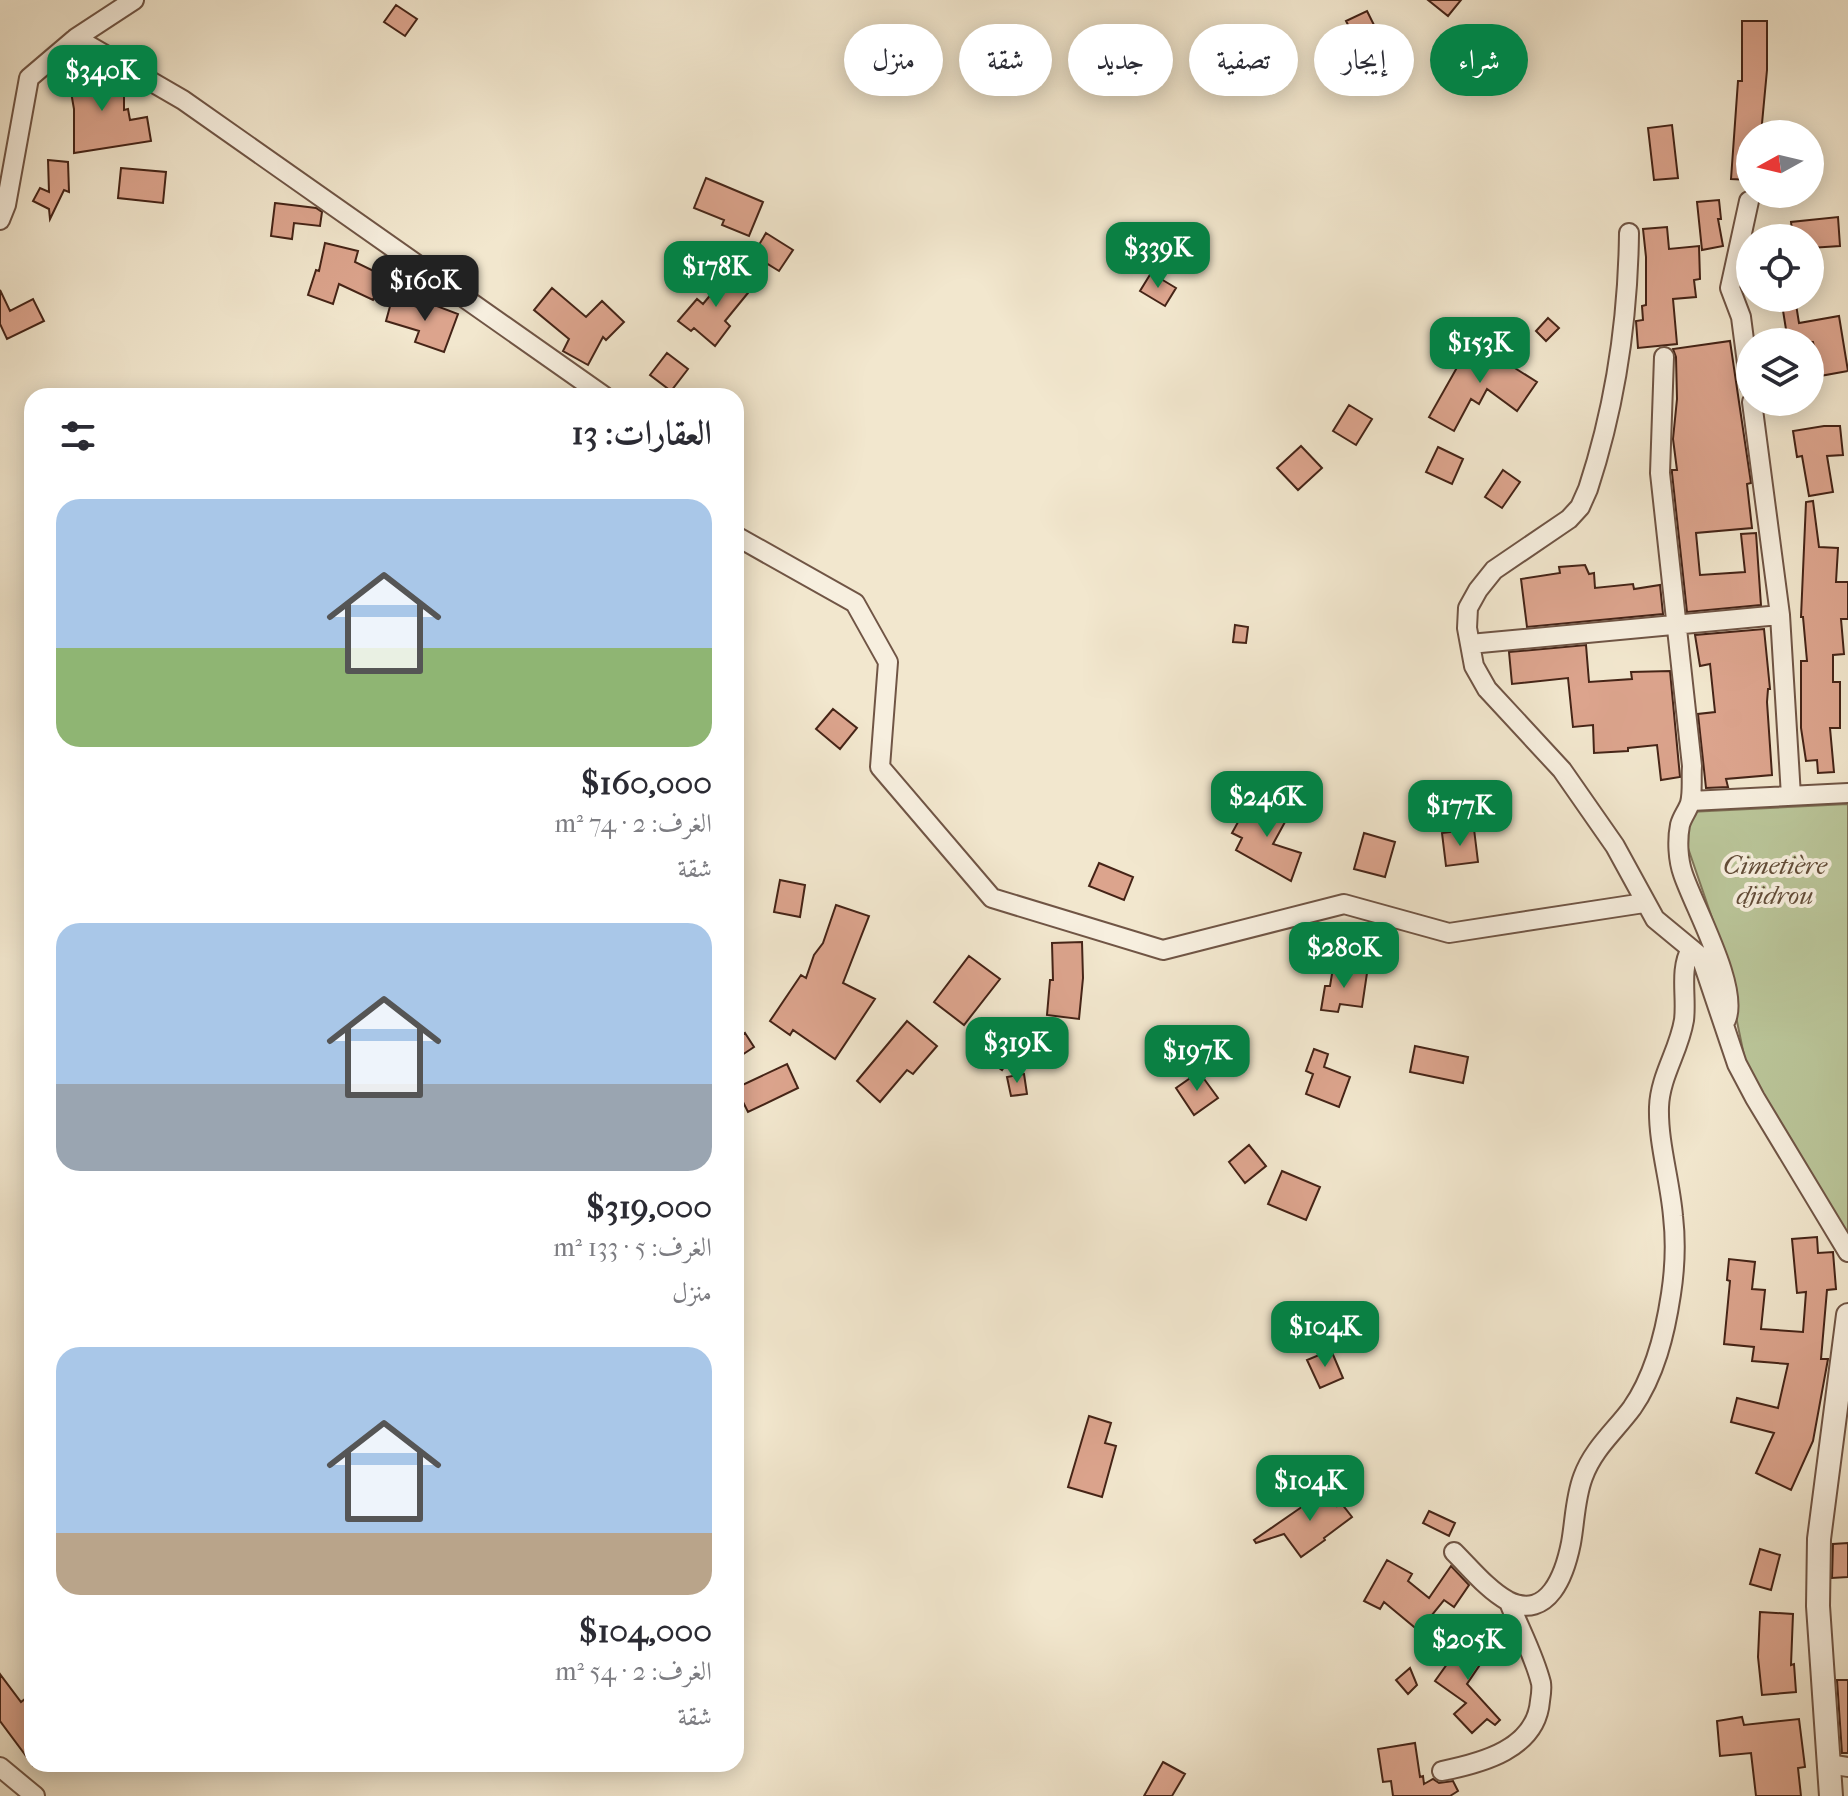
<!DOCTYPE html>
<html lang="ar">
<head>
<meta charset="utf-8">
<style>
	:root { --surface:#fff; --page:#f2f2f3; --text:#2b2b33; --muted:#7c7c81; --accent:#0b8043 }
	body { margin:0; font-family:"IM FELL French Canon",Amiri,serif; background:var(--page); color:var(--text); direction:rtl; height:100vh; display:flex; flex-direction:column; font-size:30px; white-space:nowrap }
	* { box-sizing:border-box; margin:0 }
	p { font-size:26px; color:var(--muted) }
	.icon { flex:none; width:44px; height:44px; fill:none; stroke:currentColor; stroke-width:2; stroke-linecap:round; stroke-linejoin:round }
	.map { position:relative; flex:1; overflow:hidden; direction:ltr }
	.panel { position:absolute; left:24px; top:388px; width:720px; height:1384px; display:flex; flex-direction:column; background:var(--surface); border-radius:24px; box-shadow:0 4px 20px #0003; direction:rtl }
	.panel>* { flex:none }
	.guide { position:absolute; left:768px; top:24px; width:760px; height:72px; direction:rtl; display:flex; gap:16px }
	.needle { width:52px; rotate:262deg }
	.buttons { position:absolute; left:1736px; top:120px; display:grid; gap:16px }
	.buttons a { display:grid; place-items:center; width:88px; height:88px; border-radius:50%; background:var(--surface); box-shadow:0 4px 20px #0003; font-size:40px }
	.price { position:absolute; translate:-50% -68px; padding:0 18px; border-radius:16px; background:var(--accent); color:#fff; font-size:26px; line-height:52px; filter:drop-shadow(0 2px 4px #0008) }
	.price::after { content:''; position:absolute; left:50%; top:48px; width:24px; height:18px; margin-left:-12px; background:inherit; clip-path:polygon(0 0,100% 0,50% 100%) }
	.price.active { background:#222; color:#fff }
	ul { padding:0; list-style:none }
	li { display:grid; align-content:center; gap:16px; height:424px; padding:0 32px }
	li span { display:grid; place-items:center; height:248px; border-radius:24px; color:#555 }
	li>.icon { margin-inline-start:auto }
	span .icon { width:144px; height:144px; fill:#fffc; stroke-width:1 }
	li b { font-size:34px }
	h2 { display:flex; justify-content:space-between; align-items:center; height:96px; padding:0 32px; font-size:34px }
	.pill { padding:0 28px; border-radius:36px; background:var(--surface); box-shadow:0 4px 20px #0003; font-size:28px; line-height:72px }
	.pill.active { background:var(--accent); color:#fff }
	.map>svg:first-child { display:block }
	.green { fill:#bac599; stroke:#807458; stroke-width:2 }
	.building { fill:#dca48d; stroke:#452417; stroke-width:2 }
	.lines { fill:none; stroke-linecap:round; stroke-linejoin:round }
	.minor-casing { stroke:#705545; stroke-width:22 }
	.tertiary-casing { stroke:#705545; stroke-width:26 }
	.minor { stroke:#f7efdf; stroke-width:18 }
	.tertiary { stroke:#f7efdf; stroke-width:22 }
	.labels { text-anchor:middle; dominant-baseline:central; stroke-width:8; stroke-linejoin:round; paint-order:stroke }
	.park-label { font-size:26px; font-style:italic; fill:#624c38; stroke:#f7efdf }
</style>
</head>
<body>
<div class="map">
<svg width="1848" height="1796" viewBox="0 0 1848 1796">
	<rect width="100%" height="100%" fill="#f2e7ce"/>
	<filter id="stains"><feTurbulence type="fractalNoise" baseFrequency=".0025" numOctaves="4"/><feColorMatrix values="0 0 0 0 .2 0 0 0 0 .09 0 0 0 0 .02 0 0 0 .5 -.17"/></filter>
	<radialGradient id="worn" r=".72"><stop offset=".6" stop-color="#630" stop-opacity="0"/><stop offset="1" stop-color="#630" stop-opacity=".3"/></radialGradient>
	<!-- green -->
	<path class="green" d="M 1848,804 L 1848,1242 L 1746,1065 L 1721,944 L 1688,848 L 1689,812 Z"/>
	<!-- building -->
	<path class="building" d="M 1428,0 L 1461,0 L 1448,16 Z
		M 396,5 L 417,19 L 405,36 L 384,22 Z
		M 1367,11 L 1379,35 L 1359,46 L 1346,21 Z
		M 1742,21 L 1767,21 L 1767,70 L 1761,134 L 1750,134 L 1750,180 L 1731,179 L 1738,81 L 1742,81 Z
		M 79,67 L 81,74 L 116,75 L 124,80 L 124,110 L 128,109 L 130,120 L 147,117 L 151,141 L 74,153 L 74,109 L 71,92 L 67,93 L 63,70 Z
		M 1672,125 L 1678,178 L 1654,180 L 1648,128 Z
		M 48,160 L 68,162 L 69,192 L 64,190 L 50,219 L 49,209 L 33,201 L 40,188 L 49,192 Z
		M 121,168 L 166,172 L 163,203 L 118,198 Z
		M 706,178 L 763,202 L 749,236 L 722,225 L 724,220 L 694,208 Z
		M 1719,200 L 1721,219 L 1718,219 L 1723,246 L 1702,250 L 1697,202 Z
		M 275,203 L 316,208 L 322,212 L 320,226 L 294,223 L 292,239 L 271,236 Z
		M 1838,217 L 1840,246 L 1810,248 L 1810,238 L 1793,238 L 1791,222 Z
		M 1667,227 L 1669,249 L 1699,246 L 1700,279 L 1694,280 L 1696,297 L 1673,299 L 1677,344 L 1638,348 L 1636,321 L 1643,320 L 1642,306 L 1646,305 L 1646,257 L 1643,229 Z
		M 766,233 L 793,250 L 779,271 L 753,255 Z
		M 325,243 L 358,251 L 355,262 L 384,276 L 373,300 L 339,284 L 333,304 L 308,295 L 316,270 L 319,271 Z
		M 731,270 L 752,288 L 725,321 L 730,326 L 715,346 L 694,328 L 691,331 L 678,321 L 697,299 L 703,304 Z
		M 1151,273 L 1176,288 L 1165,306 L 1140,291 Z
		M 552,288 L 586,317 L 602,301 L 624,322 L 606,340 L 603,337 L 588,365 L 563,351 L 569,339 L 534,310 Z
		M 0,290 L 10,311 L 33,299 L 44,321 L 7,339 L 0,324 Z
		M 1781,298 L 1795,298 L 1799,323 L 1839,316 L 1848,371 L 1820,376 L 1813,342 L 1788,342 Z
		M 392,299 L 427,310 L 429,303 L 458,314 L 444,352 L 415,342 L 419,331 L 386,321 Z
		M 1548,318 L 1559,328 L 1546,341 L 1536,331 Z
		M 1472,341 L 1537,382 L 1517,411 L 1487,389 L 1479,404 L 1471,399 L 1454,431 L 1429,417 Z
		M 1730,341 L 1751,483 L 1747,484 L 1752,528 L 1696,533 L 1700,575 L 1745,572 L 1741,534 L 1756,533 L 1761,605 L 1687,612 L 1672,473 L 1672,470 L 1677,470 L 1673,439 L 1677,399 L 1676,357 L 1673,349 Z
		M 667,353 L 688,369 L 671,391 L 650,375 Z
		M 1349,405 L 1372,419 L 1356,445 L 1333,431 Z
		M 1824,426 L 1840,426 L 1843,455 L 1827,456 L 1833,492 L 1809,496 L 1802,456 L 1797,457 L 1793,431 Z
		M 1301,446 L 1322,468 L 1298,490 L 1277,468 Z
		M 1438,447 L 1463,459 L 1452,484 L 1426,472 Z
		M 1503,470 L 1520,482 L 1502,508 L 1485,497 Z
		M 1813,501 L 1819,547 L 1838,548 L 1836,582 L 1848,582 L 1848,619 L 1841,619 L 1844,654 L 1833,655 L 1833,682 L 1840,682 L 1840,728 L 1830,728 L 1834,772 L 1818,773 L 1817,760 L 1806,761 L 1801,728 L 1801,661 L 1807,661 L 1803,617 L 1801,617 L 1806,502 Z
		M 1585,565 L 1589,574 L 1594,573 L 1595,588 L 1633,584 L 1634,589 L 1660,585 L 1663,614 L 1527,627 L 1521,579 L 1560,573 L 1559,567 Z
		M 1235,625 L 1248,627 L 1246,643 L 1233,642 Z
		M 1764,629 L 1770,689 L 1768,689 L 1767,702 L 1772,775 L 1726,779 L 1728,787 L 1706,788 L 1698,714 L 1715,712 L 1710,664 L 1700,666 L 1695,635 Z
		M 1586,645 L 1589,682 L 1632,679 L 1631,672 L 1670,671 L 1680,777 L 1661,780 L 1657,745 L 1628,748 L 1628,751 L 1594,753 L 1593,725 L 1573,727 L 1568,678 L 1512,684 L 1509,652 Z
		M 833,709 L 857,728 L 840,749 L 816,729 Z
		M 1266,798 L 1291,811 L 1273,844 L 1301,853 L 1291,881 L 1236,850 L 1242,838 L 1232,833 L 1244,811 L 1256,817 Z
		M 1474,829 L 1478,862 L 1446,866 L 1442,833 Z
		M 1364,833 L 1395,842 L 1385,877 L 1354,869 Z
		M 1099,863 L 1133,877 L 1124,900 L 1089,886 Z
		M 780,880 L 805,885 L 800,917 L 774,912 Z
		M 836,905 L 869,916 L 843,983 L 875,999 L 835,1059 L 793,1030 L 790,1035 L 770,1021 L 801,975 L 806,978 L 814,955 L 823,943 Z
		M 1082,942 L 1083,978 L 1079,1019 L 1047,1015 L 1050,980 L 1053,980 L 1052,943 Z
		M 969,956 L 1000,979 L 964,1025 L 934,1002 Z
		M 1333,968 L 1367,973 L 1362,1007 L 1340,1004 L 1338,1012 L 1321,1010 L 1325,986 L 1330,986 Z
		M 907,1021 L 937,1046 L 913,1074 L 907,1070 L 880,1102 L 857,1081 Z
		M 999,1022 L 1023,1039 L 1002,1070 L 978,1053 Z
		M 745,1033 L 754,1047 L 736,1059 L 736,1039 Z
		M 1415,1046 L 1468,1057 L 1463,1083 L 1410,1072 Z
		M 1314,1049 L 1328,1054 L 1324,1067 L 1350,1077 L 1339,1107 L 1306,1094 L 1313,1074 L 1306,1071 Z
		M 787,1064 L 798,1088 L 748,1112 L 736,1088 Z
		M 1199,1072 L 1218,1098 L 1194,1115 L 1176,1088 Z
		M 1024,1074 L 1027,1094 L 1011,1096 L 1007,1077 Z
		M 1249,1145 L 1266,1166 L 1245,1183 L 1229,1162 Z
		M 1282,1171 L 1320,1187 L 1306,1220 L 1268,1204 Z
		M 1817,1237 L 1818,1253 L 1833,1252 L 1836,1289 L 1827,1290 L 1821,1359 L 1828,1359 L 1813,1441 L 1791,1490 L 1756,1473 L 1774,1433 L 1731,1422 L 1737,1398 L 1778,1408 L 1788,1364 L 1752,1361 L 1754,1347 L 1724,1344 L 1730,1281 L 1727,1280 L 1729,1259 L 1755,1262 L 1752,1289 L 1765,1290 L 1761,1329 L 1803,1332 L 1806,1292 L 1797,1293 L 1792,1239 Z
		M 1331,1350 L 1343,1378 L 1320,1388 L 1307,1360 Z
		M 1089,1416 L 1111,1423 L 1105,1443 L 1116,1446 L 1102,1497 L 1068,1487 Z
		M 1324,1488 L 1337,1506 L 1341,1503 L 1352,1517 L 1324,1538 L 1325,1540 L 1301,1557 L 1284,1534 L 1256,1543 L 1254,1540 L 1306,1504 L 1305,1502 Z
		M 1429,1511 L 1455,1523 L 1449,1536 L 1423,1523 Z
		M 1848,1543 L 1848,1577 L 1832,1578 L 1833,1544 Z
		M 1760,1549 L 1780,1555 L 1771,1590 L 1750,1584 Z
		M 1387,1560 L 1412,1574 L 1408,1581 L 1429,1598 L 1451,1566 L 1469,1585 L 1454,1607 L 1444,1600 L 1419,1631 L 1384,1602 L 1380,1609 L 1364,1601 Z
		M 1760,1612 L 1793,1614 L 1791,1665 L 1794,1664 L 1796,1692 L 1762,1695 L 1758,1657 Z
		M 1470,1632 L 1492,1647 L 1467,1684 L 1500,1720 L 1495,1725 L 1487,1719 L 1472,1733 L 1454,1714 L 1466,1703 L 1435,1681 Z
		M 1410,1668 L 1417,1685 L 1408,1694 L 1396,1680 Z
		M 0,1674 L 21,1702 L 25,1699 L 32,1708 L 32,1764 L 0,1721 Z
		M 1837,1680 L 1848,1680 L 1848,1753 L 1842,1753 Z
		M 1742,1717 L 1744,1725 L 1799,1719 L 1805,1767 L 1798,1768 L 1801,1796 L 1756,1796 L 1751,1753 L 1720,1756 L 1717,1721 Z
		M 1415,1743 L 1420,1777 L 1423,1776 L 1424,1784 L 1433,1779 L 1439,1783 L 1453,1781 L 1458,1791 L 1450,1796 L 1393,1796 L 1391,1781 L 1383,1782 L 1378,1749 Z
		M 1163,1762 L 1185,1774 L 1172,1796 L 1144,1796 Z"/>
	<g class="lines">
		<defs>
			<path id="minor" d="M 76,38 L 134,0
				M 1749,201 L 1730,288 L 1741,317 L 1750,386
				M 0,220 L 6,205 L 29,78 L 76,38 L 183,100 L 604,396
				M 1629,233 C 1628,319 1615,407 1588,489 L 1580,507 L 1569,519 L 1494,570 L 1478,590 L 1468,608 L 1467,628 L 1474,666 L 1487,689 L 1562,770 L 1615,846 L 1655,919 L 1701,957 L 1737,1064 L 1755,1098 L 1848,1252
				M 1664,357 L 1660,473 L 1692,766 C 1691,777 1693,792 1690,803 C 1688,810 1682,817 1680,825 C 1677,840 1678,860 1683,874 C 1694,907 1740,989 1726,1020
				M 1752,402 L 1780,615 L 1791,796
				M 736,536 L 855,603 L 888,662 L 880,767 L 992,898 L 1163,950 L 1344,904 L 1449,933 L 1644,903
				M 1470,644 L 1780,615
				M 1691,801 L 1848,793
				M 1454,1552 C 1471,1569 1488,1590 1508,1601 C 1549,1621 1565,1573 1571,1543 C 1575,1521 1575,1498 1583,1477 C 1593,1449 1615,1431 1632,1408 C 1655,1375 1665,1334 1671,1294 C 1675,1268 1676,1242 1673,1216 C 1670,1180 1658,1143 1659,1107 C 1660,1076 1679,1051 1684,1020 C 1687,997 1679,970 1691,949
				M 1829,1764 L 1848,1767
				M 0,1767 L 35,1796
				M 1442,1771 C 1482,1763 1536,1749 1540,1701 C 1541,1695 1542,1689 1541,1683 C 1534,1655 1519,1628 1509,1602"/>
			<path id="tertiary" d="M 1831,1796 L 1818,1606 L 1819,1539 L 1848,1315"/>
		</defs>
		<!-- minor casing -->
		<use href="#minor" class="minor-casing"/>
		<!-- tertiary casing -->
		<use href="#tertiary" class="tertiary-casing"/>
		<!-- minor -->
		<use href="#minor" class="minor"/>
		<!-- tertiary -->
		<use href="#tertiary" class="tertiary"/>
	</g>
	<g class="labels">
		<!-- park labels -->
		<g class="park-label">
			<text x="1775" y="865">Cimetière<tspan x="1775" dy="30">djidrou</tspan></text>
		</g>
	</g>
	<rect width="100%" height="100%" filter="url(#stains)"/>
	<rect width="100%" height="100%" fill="url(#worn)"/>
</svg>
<div class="buttons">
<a><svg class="needle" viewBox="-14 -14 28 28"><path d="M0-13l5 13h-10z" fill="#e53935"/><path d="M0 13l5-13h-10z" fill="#7c7c81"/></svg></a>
<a><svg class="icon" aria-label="locate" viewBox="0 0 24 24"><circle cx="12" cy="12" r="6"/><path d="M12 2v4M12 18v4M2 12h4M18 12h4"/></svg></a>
<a><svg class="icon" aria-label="layers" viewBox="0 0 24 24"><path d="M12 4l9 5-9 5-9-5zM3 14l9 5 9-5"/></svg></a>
</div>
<b class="price" style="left:102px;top:113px">$340K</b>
<b class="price" style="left:1158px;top:290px">$339K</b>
<b class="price" style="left:716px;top:309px">$178K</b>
<b class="price active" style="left:425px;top:323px">$160K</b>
<b class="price" style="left:1480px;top:385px">$153K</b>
<b class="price" style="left:1267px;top:839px">$246K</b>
<b class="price" style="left:1460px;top:848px">$177K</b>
<b class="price" style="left:1344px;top:990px">$280K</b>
<b class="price" style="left:1017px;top:1085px">$319K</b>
<b class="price" style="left:1197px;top:1093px">$197K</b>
<b class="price" style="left:1325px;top:1369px">$104K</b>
<b class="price" style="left:1310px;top:1523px">$104K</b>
<b class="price" style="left:1468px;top:1682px">$205K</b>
<div class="guide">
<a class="pill active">شراء</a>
<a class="pill">إيجار</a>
<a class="pill">تصفية</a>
<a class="pill">جديد</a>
<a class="pill">شقة</a>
<a class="pill">منزل</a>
</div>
<section class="panel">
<h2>العقارات: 13<svg class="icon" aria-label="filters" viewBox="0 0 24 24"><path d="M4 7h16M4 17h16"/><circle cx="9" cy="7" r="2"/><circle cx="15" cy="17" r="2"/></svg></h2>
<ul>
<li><span style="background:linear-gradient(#a9c7e8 60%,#8fb573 0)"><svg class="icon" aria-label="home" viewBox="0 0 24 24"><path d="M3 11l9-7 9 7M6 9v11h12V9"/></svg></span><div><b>$160,000</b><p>الغرف: 2 · 74 m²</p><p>شقة</p></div></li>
<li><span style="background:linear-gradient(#a9c7e8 65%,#9aa5b1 0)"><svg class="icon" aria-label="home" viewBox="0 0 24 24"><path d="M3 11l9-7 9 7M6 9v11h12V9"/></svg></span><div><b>$319,000</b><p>الغرف: 5 · 133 m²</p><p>منزل</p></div></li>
<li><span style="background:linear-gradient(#a9c7e8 75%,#b9a48a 0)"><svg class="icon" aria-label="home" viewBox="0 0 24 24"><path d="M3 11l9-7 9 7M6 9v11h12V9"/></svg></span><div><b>$104,000</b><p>الغرف: 2 · 54 m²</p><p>شقة</p></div></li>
</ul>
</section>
</div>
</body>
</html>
